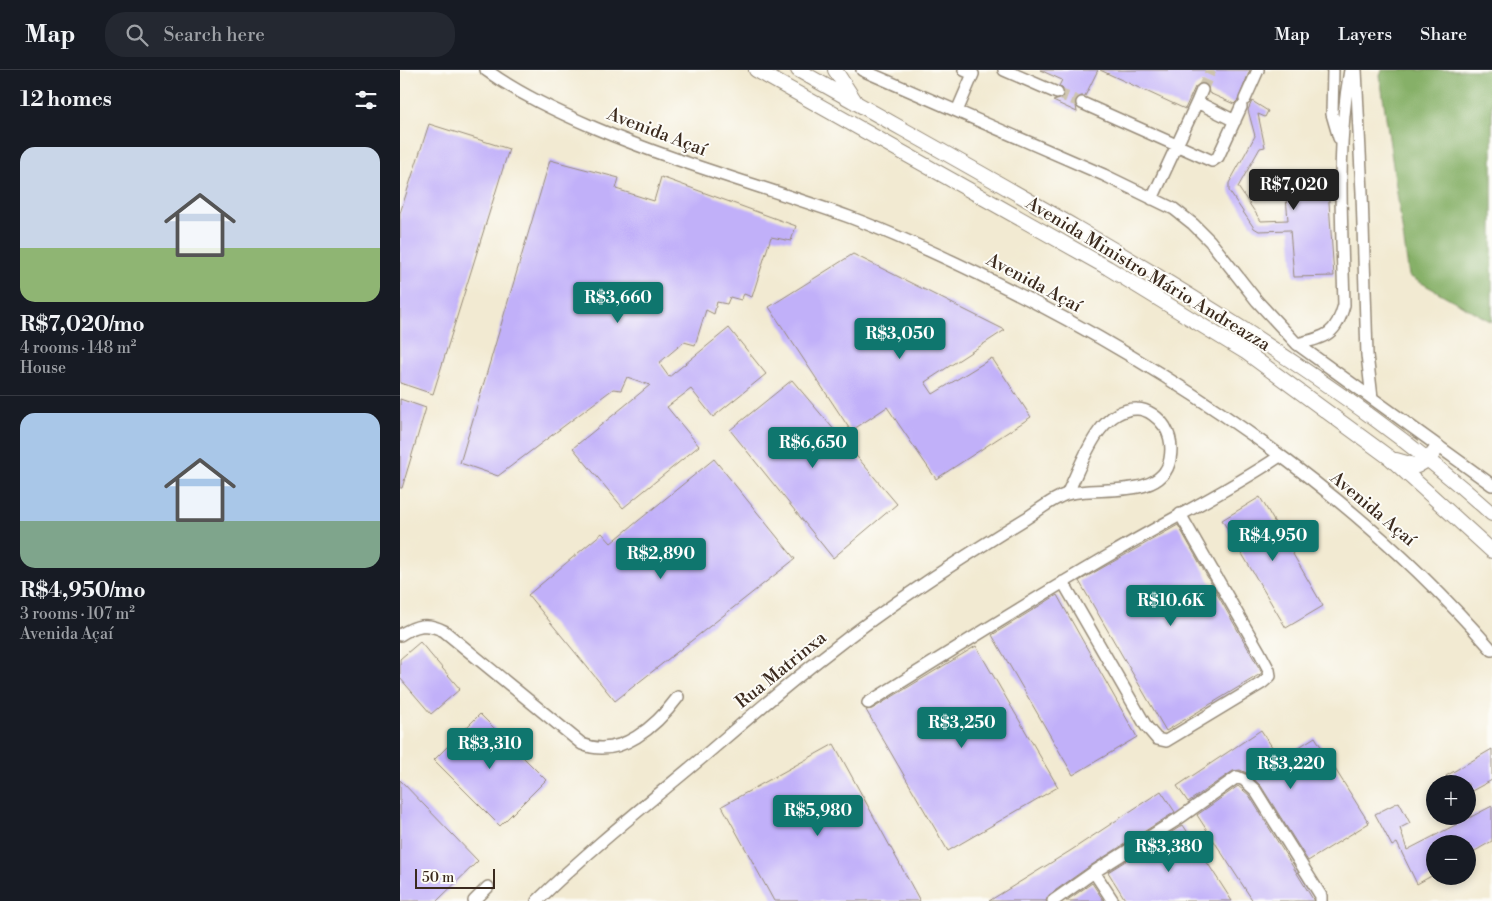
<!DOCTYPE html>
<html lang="en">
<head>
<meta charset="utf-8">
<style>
	:root { --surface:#171b24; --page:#242831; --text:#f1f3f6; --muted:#9ea1a6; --line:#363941; --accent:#0f766e }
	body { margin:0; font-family:"Libre Bodoni",serif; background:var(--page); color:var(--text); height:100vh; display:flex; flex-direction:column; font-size:19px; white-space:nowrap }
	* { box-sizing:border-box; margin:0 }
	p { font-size:16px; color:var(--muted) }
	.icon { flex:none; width:28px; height:28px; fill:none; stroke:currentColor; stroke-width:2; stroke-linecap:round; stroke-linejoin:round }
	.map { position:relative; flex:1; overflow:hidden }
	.details { display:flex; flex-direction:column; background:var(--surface); width:400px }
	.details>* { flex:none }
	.buttons { position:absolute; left:1026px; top:705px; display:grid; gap:10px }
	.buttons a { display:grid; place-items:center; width:50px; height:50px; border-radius:50%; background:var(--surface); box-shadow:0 2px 8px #0003; font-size:25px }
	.scale { position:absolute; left:15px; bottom:12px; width:80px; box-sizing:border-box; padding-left:5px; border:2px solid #3b2a1e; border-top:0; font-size:14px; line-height:18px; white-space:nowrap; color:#3b2a1e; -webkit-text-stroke:4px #fdfcf7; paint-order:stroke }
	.price { position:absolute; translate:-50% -42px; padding:0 11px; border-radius:5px; background:var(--accent); color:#fff; font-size:16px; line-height:32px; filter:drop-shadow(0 1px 2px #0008) }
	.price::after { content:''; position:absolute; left:50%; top:30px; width:15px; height:11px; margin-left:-8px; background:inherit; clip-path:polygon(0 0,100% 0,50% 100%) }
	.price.current { background:#222; color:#fff }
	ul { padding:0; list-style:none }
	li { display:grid; align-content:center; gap:10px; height:265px; padding:0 20px }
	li+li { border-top:1px solid var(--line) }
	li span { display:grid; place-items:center; height:155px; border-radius:15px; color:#555 }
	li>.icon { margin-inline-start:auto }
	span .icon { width:90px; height:90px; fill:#fffc; stroke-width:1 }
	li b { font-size:21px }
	h2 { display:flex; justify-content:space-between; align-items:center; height:60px; padding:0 20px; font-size:21px }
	header { display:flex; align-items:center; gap:30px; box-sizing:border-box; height:70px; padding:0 25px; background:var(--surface); border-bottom:1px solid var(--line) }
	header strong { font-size:24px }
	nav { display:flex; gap:28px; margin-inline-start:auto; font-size:18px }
	.search { width:350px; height:45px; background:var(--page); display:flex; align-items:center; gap:12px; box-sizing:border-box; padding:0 18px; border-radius:20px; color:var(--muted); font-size:19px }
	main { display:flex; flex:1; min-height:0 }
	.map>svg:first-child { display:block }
	.forest { fill:#86b067; stroke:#606d42 }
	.building { fill:#c1b0f9 }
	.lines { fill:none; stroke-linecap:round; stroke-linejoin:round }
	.minor-tunnel { stroke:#cdc4ae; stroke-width:11; stroke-dasharray:11 5.5; stroke-linecap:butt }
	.minor-casing { stroke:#968a78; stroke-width:14 }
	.major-casing { stroke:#968a78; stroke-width:16 }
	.minor { stroke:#fff; stroke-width:11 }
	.major { stroke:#fff; stroke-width:14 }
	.labels { text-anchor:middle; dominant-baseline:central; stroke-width:4; stroke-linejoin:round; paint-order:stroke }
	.street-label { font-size:18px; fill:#3b2a1e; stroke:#fdfcf7 }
</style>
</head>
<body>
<header>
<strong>Map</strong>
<div class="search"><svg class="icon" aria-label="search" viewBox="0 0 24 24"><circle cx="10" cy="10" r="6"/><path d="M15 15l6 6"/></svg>Search here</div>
<nav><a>Map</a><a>Layers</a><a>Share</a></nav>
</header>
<main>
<section class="details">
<h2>12 homes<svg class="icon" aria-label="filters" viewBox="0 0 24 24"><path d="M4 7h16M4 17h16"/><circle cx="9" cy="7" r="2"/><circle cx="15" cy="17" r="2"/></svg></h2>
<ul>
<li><span style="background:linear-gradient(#c9d6e8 65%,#8fb573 0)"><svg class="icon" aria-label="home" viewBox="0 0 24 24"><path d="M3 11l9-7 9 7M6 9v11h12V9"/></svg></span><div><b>R$7,020/mo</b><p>4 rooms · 148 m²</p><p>House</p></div></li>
<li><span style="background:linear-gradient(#a9c7e8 70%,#7fa58c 0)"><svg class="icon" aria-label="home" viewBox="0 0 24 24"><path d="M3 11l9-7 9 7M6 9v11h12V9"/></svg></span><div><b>R$4,950/mo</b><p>3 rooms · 107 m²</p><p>Avenida Açaí</p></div></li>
</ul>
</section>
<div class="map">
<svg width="1092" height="831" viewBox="0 0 1092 831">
	<rect width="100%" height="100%" fill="#fdfcf7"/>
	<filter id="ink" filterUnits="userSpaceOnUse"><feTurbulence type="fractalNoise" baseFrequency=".02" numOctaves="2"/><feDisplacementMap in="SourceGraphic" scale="10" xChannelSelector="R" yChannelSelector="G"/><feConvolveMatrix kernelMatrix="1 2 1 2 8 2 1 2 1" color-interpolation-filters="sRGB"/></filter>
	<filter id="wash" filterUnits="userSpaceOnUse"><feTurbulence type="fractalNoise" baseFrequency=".0096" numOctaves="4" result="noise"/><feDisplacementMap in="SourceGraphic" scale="20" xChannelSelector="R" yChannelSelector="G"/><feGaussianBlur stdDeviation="1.12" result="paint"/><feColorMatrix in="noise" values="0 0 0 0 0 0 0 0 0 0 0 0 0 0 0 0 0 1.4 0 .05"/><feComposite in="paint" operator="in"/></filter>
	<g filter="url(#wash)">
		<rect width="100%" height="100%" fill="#f2ead2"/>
		<!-- forest -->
		<path class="forest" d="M 982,0 L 1092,0 L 1092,252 L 1009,206 L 980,6 Z"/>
		<g id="blocks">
			<!-- building -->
			<path class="building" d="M 640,0 L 698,0 L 685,26 L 681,26 L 675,30 L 677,42 L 653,31 L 661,29 L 664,26 L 663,19 L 659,16 L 662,10 Z
				M 700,0 L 850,0 L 838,30 L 834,34 L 809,23 L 808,16 L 802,13 L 795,17 L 785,39 Z
				M 852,31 L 868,41 L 865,47 L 858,44 L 865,77 L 860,78 L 838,117 L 861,151 L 888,150 L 884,105 L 927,103 L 934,206 L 894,207 L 890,160 L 859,161 L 854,158 L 829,121 L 829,113 L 855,66 L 848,40 Z
				M 29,54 L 109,79 L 33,324 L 0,313 L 0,143 Z
				M 150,90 L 219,108 L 216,119 L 254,131 L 261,107 L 396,156 L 391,171 L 371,167 L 352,227 L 344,224 L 341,230 L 330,227 L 327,234 L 317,232 L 314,244 L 306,240 L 295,275 L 284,272 L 259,293 L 269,307 L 329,258 L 366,304 L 313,347 L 291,319 L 267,337 L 299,376 L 223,438 L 173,378 L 250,315 L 227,307 L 221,320 L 213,319 L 98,406 L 60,393 Z
				M 453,184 L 605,260 L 525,312 L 533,324 L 592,288 L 631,347 L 536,409 L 487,337 L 451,361 L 369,237 Z
				M 392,310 L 497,434 L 433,488 L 330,360 Z
				M 0,329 L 26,338 L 2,418 L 0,418 Z
				M 314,389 L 395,489 L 215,631 L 128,525 L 202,463 L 211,473 Z
				M 860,427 L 923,536 L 886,558 L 822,450 Z
				M 778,455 L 862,603 L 766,661 L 679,511 Z
				M 657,525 L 737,667 L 673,705 L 592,565 Z
				M 20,572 L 60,619 L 31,644 L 0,608 L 0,589 Z
				M 576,576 L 658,717 L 548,781 L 466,640 L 472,639 Z
				M 80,644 L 146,710 L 100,756 L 34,690 Z
				M 861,660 L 880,689 L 915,667 L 969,753 L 908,791 L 861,716 L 847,703 L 840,700 L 833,701 L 788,732 L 777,716 Z
				M 434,674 L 520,831 L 374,831 L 322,736 Z
				M 1092,679 L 1092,710 L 1068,723 L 1068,714 L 1050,714 L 1046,706 Z
				M 0,710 L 78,791 L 37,831 L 0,831 Z
				M 838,716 L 849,725 L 914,831 L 853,831 L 797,745 Z
				M 761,721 L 775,742 L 690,796 L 649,825 L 646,831 L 589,831 L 670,781 Z
				M 999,732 L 1010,753 L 1000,758 L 1007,780 L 1092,736 L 1092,771 L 1068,785 L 1068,774 L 1035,774 L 1035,804 L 1017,814 L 997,773 L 992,776 L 975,744 Z
				M 783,755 L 832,831 L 726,831 L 708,802 Z
				M 692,813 L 704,831 L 666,831 Z"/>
		</g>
	</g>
	<g filter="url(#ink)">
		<use href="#blocks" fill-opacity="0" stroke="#968a78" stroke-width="1"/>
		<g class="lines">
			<!-- minor-tunnel -->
			<path class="minor-tunnel" d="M 802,20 L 811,0
				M 657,23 L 682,33"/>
			<defs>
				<path id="minor" d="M 86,0 C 119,24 158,42 195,58 C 279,94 366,117 452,148 C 515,172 574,201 634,232 C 804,321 966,435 1092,580
					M 462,0 L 704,105 L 774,139 L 793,154 L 810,171 L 857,231 L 897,274 L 1092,415
					M 604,0 L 657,23
					M 933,0 L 932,44 L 939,68
					M 956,0 L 962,123 L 967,285 L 972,328
					M 845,29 L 858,0
					M 797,32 L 802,20
					M 682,33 L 812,91 L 818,87 L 841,37
					M 557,41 L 573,4 L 564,0
					M 752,129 L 797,32 L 835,51
					M 897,274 C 926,267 936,265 944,235 C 942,156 936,78 950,0
					M 663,512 L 746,656 L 757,669 L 766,671 L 862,613 L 870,606 L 869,600 L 860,583 L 780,444
					M 0,565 C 16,555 27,552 44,561 L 182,674 C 220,690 257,655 278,627
					M 468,633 C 549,582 630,531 713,483 C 768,450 827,422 880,386
					M 694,802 L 778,749 L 837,707 L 844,710 L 855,720 L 921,826 L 921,831
					M 74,831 L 88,817
					M 137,831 C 190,779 247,734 303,687 C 344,652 385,616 427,584 C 490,534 557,491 625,449 C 638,441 653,428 667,424 C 695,415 763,431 770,389 C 772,378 771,367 765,357 C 759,348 748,339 737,339 C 698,338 682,395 667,424
					M 653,831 L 694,802 L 713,831"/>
				<path id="major" d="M 356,0 L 708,198 L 847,283 L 990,388 L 1092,481
					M 398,0 C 549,86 701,168 846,261 C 932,317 1016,375 1092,444
					M 435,0 L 455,31
					M 996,390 L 1017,396 L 1029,389 L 1038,377"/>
			</defs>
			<!-- minor casing -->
			<use href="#minor" class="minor-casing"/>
			<!-- major casing -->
			<use href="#major" class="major-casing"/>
			<!-- minor -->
			<use href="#minor" class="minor"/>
			<!-- major -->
			<use href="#major" class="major"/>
		</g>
	</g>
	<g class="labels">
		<!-- street labels -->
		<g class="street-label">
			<text transform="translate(257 62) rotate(21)">Avenida Açaí</text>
			<text transform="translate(748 204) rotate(31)">Avenida Ministro Mário Andreazza</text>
			<text transform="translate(634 213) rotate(28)">Avenida Açaí</text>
			<text transform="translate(973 439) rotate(40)">Avenida Açaí</text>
			<text transform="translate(381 600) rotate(-39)">Rua Matrinxa</text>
		</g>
	</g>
</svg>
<div class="buttons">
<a>+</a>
<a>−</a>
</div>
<div class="scale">50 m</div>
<b class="price current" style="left:894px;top:141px">R$7,020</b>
<b class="price" style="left:218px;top:254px">R$3,660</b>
<b class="price" style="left:500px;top:290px">R$3,050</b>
<b class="price" style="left:413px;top:399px">R$6,650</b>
<b class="price" style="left:873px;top:492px">R$4,950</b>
<b class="price" style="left:261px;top:510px">R$2,890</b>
<b class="price" style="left:771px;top:557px">R$10.6K</b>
<b class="price" style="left:562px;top:679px">R$3,250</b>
<b class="price" style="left:90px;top:700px">R$3,310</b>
<b class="price" style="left:891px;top:720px">R$3,220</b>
<b class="price" style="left:418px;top:767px">R$5,980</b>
<b class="price" style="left:769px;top:803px">R$3,380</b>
</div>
</main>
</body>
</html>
